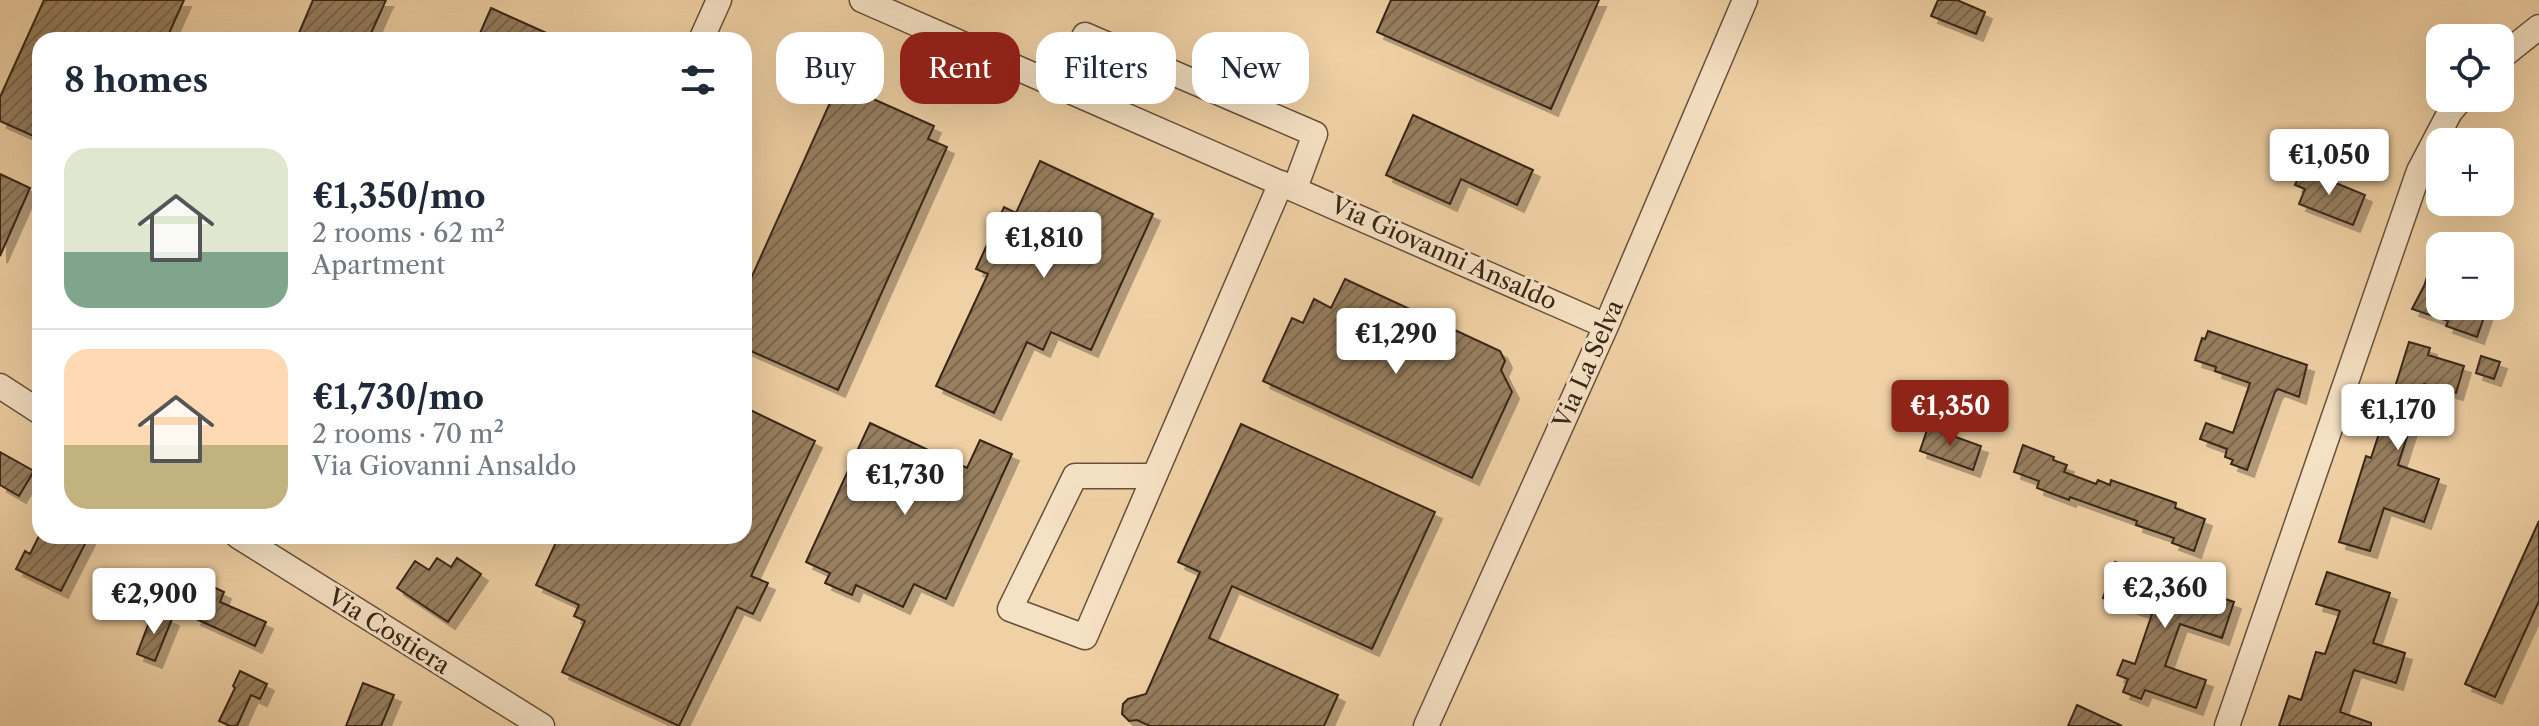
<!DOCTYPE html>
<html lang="en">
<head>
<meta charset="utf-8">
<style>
	:root { --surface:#fff; --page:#f2f2f3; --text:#1f2937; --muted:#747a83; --line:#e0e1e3; --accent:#8f2418 }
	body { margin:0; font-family:"Libre Caslon Text",serif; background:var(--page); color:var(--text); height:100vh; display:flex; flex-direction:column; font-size:30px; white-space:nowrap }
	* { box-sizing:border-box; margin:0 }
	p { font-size:26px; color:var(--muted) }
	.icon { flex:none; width:44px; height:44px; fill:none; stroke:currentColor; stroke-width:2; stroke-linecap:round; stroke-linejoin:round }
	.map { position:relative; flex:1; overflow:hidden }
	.drawer { position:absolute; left:32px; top:32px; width:720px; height:512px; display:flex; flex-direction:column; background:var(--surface); border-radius:24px; box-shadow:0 8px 32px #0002 }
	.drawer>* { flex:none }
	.banner { position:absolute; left:776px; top:32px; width:760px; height:72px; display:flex; gap:16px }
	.buttons { position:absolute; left:2426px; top:24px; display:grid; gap:16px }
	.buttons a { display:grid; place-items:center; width:88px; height:88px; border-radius:16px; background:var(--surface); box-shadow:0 8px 32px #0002; font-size:40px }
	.price { position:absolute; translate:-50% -68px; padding:0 18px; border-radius:8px; background:#fff; color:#222; font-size:26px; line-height:52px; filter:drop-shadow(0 2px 4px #0008) }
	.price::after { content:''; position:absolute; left:50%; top:48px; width:24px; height:18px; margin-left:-12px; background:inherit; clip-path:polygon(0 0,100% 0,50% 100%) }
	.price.current { background:var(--accent); color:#fff }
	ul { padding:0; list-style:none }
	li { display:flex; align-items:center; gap:24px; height:200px; padding:0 32px }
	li+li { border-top:2px solid var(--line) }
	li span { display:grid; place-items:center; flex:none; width:224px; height:160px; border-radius:24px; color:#555 }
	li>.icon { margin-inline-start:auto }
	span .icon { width:96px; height:96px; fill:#fffc; stroke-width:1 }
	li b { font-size:34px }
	h2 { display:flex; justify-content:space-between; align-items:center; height:96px; padding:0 32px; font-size:34px }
	.pill { padding:0 28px; border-radius:24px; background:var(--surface); box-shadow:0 8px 32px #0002; font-size:28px; line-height:72px }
	.pill.current { background:var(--accent); color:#fff }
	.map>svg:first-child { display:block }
	.building { fill:url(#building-hatch); stroke:#372716; stroke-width:2; filter:url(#shadow) }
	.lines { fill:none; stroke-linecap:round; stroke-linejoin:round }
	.minor-casing { stroke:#65523a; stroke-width:27 }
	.minor { stroke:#f5e1c4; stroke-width:24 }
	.labels { text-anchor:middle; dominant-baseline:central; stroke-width:6; stroke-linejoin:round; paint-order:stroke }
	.street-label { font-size:24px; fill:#372716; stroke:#f5e1c4 }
</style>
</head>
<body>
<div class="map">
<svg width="2539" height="726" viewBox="0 0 2539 726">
	<defs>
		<pattern id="building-hatch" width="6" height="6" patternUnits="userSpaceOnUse" patternTransform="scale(2)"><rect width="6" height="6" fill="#977f60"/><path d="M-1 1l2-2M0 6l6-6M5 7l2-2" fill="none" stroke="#7c684e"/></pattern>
		<filter id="shadow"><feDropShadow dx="7" dy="7" stdDeviation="0" flood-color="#0004"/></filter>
	</defs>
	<rect width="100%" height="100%" fill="#f0d1a5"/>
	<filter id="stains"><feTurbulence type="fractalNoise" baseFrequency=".0025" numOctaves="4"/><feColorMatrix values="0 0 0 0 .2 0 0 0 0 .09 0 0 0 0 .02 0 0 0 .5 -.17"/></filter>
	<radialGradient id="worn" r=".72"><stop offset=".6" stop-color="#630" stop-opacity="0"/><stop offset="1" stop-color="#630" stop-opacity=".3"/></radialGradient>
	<!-- building -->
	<path class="building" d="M 44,0 L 184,0 L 166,40 L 40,40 L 40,139 L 0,121 L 0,97 Z
		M 313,0 L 386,0 L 368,40 L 296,40 Z
		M 1391,0 L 1599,0 L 1551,109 L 1377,32 Z
		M 1938,0 L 1957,0 L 1985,12 L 1976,34 L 1931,16 Z
		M 491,8 L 562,40 L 477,40 Z
		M 853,90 L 934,126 L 928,139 L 947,147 L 838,390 L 744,348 L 744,294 L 833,96 L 847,102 Z
		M 1413,115 L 1533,170 L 1517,205 L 1461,179 L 1450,204 L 1386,175 Z
		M 1040,161 L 1153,214 L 1091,350 L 1051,332 L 1043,350 L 1027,342 L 994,413 L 936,386 L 988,274 L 976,269 L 1004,207 L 1016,213 Z
		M 2302,169 L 2365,195 L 2353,225 L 2299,204 L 2305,189 L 2295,185 Z
		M 0,174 L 30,188 L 0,256 Z
		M 2437,247 L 2440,248 L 2440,306 L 2488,306 L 2477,337 L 2446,326 L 2448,321 L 2412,309 L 2424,286 Z
		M 1345,279 L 1500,351 L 1505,361 L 1501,370 L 1512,392 L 1472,478 L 1263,381 L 1292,318 L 1303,323 L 1314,299 L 1331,308 Z
		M 2208,331 L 2307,365 L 2299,397 L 2278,389 L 2275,392 L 2247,470 L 2231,464 L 2233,460 L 2225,457 L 2227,449 L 2200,439 L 2206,423 L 2233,433 L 2250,383 L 2215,371 L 2216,367 L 2195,360 L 2202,338 L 2205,339 Z
		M 2409,342 L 2430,348 L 2428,355 L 2464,366 L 2456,393 L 2424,384 L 2398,465 L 2439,479 L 2424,522 L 2384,508 L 2370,551 L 2339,542 L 2366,456 L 2371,458 L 2384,418 L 2379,416 L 2385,398 L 2391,400 Z
		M 2481,356 L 2500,362 L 2494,379 L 2476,373 Z
		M 744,407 L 815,441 L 751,576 L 768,583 L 753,614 L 737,607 L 679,726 L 562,672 L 585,621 L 574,616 L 579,605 L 536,585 L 559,536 L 608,536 L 622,542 L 625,536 L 744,536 Z
		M 870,423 L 967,468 L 980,440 L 1012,454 L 946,599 L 914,584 L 903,607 L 856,585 L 852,595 L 825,583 L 830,573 L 806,562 Z
		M 1241,424 L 1435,512 L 1372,649 L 1232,586 L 1209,638 L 1338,695 L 1324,726 L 1150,726 L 1137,720 L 1129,721 L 1122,714 L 1123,704 L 1128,699 L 1146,694 L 1200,572 L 1178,562 Z
		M 1928,427 L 1981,446 L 1973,470 L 1920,451 Z
		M 2023,445 L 2054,457 L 2053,460 L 2067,465 L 2064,472 L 2096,484 L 2098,480 L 2110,485 L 2111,480 L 2176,503 L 2175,508 L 2205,519 L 2194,551 L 2172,543 L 2174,538 L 2136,525 L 2137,521 L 2070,497 L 2069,500 L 2037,488 L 2039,481 L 2014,472 Z
		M 0,452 L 34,471 L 19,496 L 0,485 Z
		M 2539,521 L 2539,601 L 2495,697 L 2465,684 Z
		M 39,536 L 89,536 L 61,591 L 16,569 L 25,551 L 30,554 Z
		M 437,558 L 451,567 L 457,558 L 481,574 L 448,622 L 397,588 L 415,561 L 429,570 Z
		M 2115,562 L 2234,602 L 2222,638 L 2180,624 L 2165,666 L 2206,680 L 2196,708 L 2145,690 L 2141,699 L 2123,692 L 2128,679 L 2117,675 L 2123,660 L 2135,664 L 2152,614 L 2103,598 Z
		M 2327,572 L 2390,593 L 2373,643 L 2405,653 L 2396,683 L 2354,670 L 2340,712 L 2371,723 L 2371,726 L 2279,726 L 2289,696 L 2301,700 L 2316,652 L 2325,654 L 2340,611 L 2316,604 Z
		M 209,585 L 224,592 L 220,602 L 266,622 L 255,646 L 194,618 Z
		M 153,612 L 172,619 L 155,661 L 137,654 Z
		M 240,671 L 267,684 L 260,699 L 251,695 L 237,726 L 230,726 L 219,721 L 235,688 L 233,686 Z
		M 363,683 L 394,695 L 381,726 L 346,726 Z
		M 2077,705 L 2122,726 L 2068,726 Z"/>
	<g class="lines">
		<defs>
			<path id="minor" d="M 862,0 L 1606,326
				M 701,40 L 719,0
				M 2500,58 L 2539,27
				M 1060,84 L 1085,35 L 1315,134 L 1295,188
				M 0,386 L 40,412
				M 1154,476 L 1075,476 L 1010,609 L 1085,637 L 1281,183
				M 238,536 L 542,726
				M 1426,726 L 1606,326 L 1745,0
				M 2227,726 L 2419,171 L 2450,112 L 2462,98"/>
		</defs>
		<!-- minor casing -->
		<use href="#minor" class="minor-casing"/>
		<!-- minor -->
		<use href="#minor" class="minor"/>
	</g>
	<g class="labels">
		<!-- street labels -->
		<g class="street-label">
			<text transform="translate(1444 253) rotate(24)">Via Giovanni Ansaldo</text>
			<text transform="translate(1588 364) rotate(-66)">Via La Selva</text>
			<text transform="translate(389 631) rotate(32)">Via Costiera</text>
		</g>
	</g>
	<rect width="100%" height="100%" filter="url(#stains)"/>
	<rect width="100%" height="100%" fill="url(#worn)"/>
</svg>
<div class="buttons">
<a><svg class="icon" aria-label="locate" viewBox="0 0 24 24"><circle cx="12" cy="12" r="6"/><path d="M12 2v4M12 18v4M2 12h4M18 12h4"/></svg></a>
<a>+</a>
<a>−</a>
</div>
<b class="price" style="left:2329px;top:197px">€1,050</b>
<b class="price" style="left:1044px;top:280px">€1,810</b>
<b class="price" style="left:1396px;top:376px">€1,290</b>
<b class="price current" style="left:1950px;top:448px">€1,350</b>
<b class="price" style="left:2398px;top:452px">€1,170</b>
<b class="price" style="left:905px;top:517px">€1,730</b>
<b class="price" style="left:2165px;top:630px">€2,360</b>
<b class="price" style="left:154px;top:636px">€2,900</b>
<div class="banner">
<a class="pill">Buy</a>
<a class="pill current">Rent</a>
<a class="pill">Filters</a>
<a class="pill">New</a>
</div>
<section class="drawer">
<h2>8 homes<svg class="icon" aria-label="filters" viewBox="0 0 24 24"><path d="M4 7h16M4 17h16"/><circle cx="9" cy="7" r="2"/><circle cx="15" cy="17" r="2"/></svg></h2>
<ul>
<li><span style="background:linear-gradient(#dfe7d0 65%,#7fa58c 0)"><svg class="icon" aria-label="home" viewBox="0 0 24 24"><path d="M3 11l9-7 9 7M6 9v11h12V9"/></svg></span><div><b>€1,350/mo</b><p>2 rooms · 62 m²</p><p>Apartment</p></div></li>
<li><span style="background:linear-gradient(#ffd9b3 60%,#c2b280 0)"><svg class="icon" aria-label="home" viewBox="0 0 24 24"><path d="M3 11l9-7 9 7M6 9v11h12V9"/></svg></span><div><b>€1,730/mo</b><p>2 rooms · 70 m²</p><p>Via Giovanni Ansaldo</p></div></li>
</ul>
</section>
</div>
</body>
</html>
